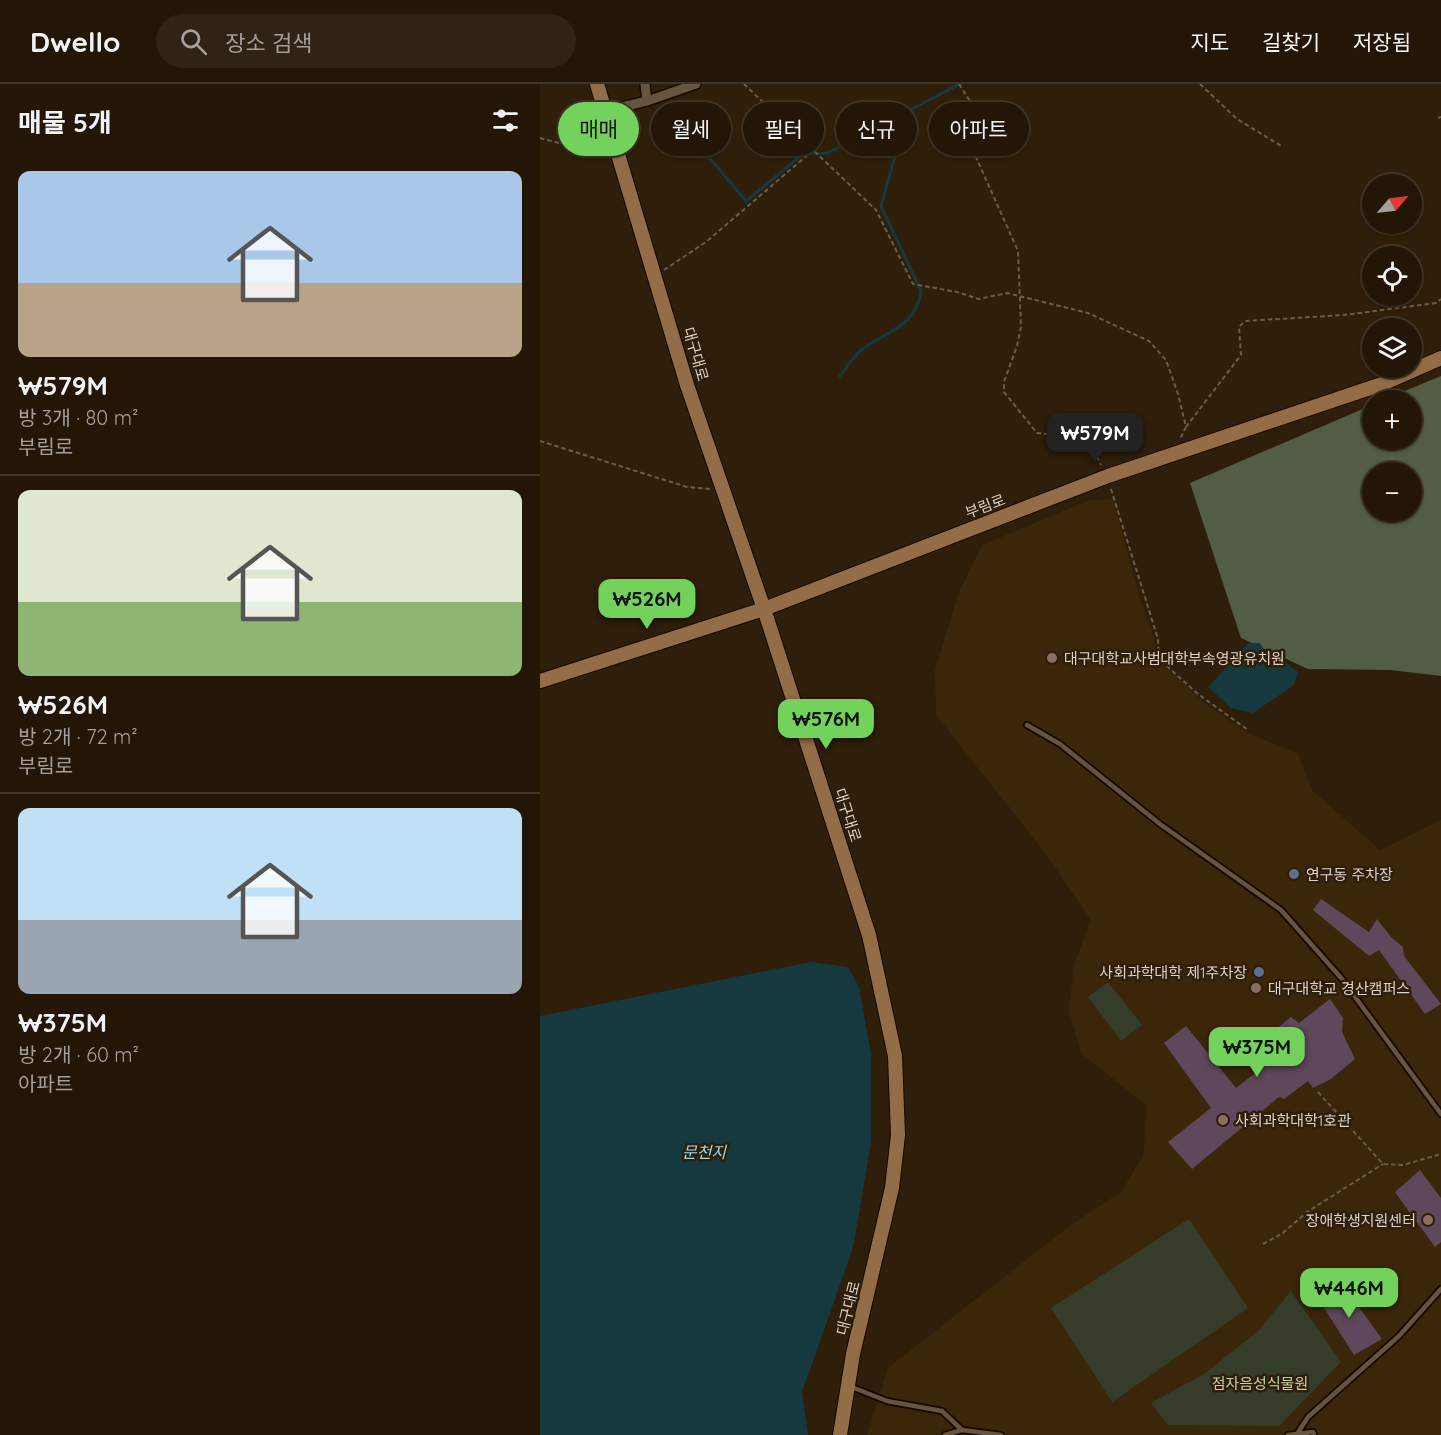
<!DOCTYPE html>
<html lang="ko">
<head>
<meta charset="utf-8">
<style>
	:root { --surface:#231607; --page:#2f2315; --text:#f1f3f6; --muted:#a39f9b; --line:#403528; --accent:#73d25c }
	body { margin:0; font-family:Quicksand,"Noto Sans KR",sans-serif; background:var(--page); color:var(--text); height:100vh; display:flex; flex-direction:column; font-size:22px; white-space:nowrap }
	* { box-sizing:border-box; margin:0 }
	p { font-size:20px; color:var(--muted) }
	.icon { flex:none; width:33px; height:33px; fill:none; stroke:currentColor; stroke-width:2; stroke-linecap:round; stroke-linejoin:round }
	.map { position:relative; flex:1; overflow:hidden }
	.details { display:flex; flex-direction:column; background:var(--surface); width:540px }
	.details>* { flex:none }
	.guide { position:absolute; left:18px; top:18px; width:570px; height:54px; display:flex; gap:12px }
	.needle { width:39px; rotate:62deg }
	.controls { position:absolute; left:822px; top:90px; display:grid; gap:12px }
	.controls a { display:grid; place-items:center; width:60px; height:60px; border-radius:50%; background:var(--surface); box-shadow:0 2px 4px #0004,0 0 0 2px var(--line); font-size:30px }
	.price { position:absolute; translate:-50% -51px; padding:0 14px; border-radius:12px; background:var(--accent); color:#111; font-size:20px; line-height:39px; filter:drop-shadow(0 2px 3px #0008) }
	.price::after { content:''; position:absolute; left:50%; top:36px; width:18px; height:14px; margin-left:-9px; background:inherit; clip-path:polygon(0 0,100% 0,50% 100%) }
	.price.selected { background:#222; color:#fff }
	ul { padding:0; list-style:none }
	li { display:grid; align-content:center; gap:12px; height:318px; padding:0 18px }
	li+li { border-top:2px solid var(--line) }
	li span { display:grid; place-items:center; height:186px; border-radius:12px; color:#555 }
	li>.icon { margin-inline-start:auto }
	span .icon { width:108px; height:108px; fill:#fffc; stroke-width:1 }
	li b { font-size:26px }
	h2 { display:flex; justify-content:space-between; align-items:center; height:72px; padding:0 18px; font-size:26px }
	.chip { padding:0 21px; border-radius:27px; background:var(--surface); box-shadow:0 2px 4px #0004,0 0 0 2px var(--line); font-size:21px; line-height:54px }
	.chip.selected { background:var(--accent); color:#111 }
	header { display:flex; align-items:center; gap:36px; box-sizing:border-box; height:84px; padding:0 30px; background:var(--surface); border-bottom:2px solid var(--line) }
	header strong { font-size:28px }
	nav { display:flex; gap:33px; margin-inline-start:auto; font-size:21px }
	.search { width:420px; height:54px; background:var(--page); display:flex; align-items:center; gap:15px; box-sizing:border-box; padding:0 21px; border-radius:33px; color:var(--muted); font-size:22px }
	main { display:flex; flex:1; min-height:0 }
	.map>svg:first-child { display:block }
	.built { fill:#3b2609 }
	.green { fill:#353d2a }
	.forest { fill:#525d43; fill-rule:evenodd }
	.water { fill:#16393f }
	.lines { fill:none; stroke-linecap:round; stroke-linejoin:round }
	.stream { stroke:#16393f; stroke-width:3 }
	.building { fill:#5f485b }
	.lane-casing { stroke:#160800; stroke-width:8 }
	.street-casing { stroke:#160800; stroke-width:12 }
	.secondary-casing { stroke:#160800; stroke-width:16 }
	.path { stroke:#6c5d4b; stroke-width:2; stroke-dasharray:4.5 3; stroke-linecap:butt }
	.lane { stroke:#67543e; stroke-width:4.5 }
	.street { stroke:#67543e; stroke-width:9 }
	.secondary { stroke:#936c48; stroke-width:14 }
	.education-dot { fill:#8d6e63; stroke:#2f1e09; stroke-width:2 }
	.service-dot { fill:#5c6f8a; stroke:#2f1e09; stroke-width:2 }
	.labels { text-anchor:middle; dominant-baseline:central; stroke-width:5; stroke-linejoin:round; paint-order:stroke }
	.street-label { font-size:15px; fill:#ddd2c5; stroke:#2f1e09 }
	.poi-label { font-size:15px; fill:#ddd2c5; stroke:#2f1e09; text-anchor:start }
	.park-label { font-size:15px; fill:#bed3a1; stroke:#2f1e09 }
	.water-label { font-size:16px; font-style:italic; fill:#96dce7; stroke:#2f1e09 }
</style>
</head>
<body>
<header>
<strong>Dwello</strong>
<div class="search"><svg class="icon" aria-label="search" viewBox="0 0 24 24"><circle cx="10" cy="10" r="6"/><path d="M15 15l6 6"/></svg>장소 검색</div>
<nav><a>지도</a><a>길찾기</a><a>저장됨</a></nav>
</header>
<main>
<section class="details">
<h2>매물 5개<svg class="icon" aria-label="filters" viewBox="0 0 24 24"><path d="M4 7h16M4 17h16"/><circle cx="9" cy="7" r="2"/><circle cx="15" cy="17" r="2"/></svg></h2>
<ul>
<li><span style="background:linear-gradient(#a9c7e8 60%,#b9a48a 0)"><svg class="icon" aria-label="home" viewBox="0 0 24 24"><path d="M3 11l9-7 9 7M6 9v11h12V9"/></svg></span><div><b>₩579M</b><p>방 3개 · 80 m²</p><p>부림로</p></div></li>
<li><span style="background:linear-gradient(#dfe7d0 60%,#8fb573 0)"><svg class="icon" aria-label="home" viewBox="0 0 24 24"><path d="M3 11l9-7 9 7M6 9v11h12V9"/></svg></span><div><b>₩526M</b><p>방 2개 · 72 m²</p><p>부림로</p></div></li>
<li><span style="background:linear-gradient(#bfe0f5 60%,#9aa5b1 0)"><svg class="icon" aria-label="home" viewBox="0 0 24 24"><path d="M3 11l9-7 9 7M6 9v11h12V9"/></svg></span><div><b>₩375M</b><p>방 2개 · 60 m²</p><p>아파트</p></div></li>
</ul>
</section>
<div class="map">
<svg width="901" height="1351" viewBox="0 0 901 1351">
	<rect width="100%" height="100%" fill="#2f1e09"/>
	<!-- built -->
	<path class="built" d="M 573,415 L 600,515 L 614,554 L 616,573 L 666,620 L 708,649 L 758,670 L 773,707 L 840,766 L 901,736 L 901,1351 L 327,1351 L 348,1284 L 532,1140 L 581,1108 L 603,1072 L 607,1022 L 541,969 L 529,927 L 534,881 L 551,836 L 503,766 L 396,631 L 395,586 L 419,508 L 442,461 L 550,416 Z"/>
	<!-- green -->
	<path class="green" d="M 568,898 L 602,941 L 581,957 L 548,913 Z
		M 649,1135 L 708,1224 L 572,1318 L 511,1224 Z
		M 751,1207 L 801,1278 L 739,1342 L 628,1341 L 611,1319 L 664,1290 L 718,1247 Z"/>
	<!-- forest -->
	<path class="forest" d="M 901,292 L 901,592 L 851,586 L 768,585 L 701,554 L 650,399 L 832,321 L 832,356 L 872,356 L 872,316 L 843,316 ZM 832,388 L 872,388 L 872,428 L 832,428 Z"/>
	<!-- water -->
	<path class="water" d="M 709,559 L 720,559 L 728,574 L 746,579 L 758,588 L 754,601 L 713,629 L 691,624 L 668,603 Z
		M 271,878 L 308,883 L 319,903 L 331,970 L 331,1058 L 313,1164 L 262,1308 L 268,1351 L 0,1351 L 0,932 Z"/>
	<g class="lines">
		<!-- stream -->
		<path class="stream" d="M 142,33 L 167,71 L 206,117 L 263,70 L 287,69 L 420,0
			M 300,292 C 306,284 313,273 321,266 C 344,248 377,243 381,207 L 341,122 L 357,65 L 353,49 L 365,32"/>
	</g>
	<!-- building -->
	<path class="building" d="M 781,815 L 829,848 L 837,835 L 851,853 L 863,863 L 864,872 L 901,920 L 885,930 L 839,866 L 829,872 L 773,826 Z
		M 790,915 L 803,934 L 802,948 L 815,975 L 791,995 L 773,1004 L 768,997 L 744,1015 L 739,1013 L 652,1085 L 628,1058 L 671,1024 L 624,959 L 646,942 L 696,1004 L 744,966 L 732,949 L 735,946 L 751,933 L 759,939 Z
		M 880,1086 L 901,1114 L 901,1158 L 895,1163 L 855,1108 Z
		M 800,1197 L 842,1255 L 814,1271 L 777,1213 Z"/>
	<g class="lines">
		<defs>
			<path id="lane" d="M 487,641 L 520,660 L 620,740 L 741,826 L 802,895 L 901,1030
				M 309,1302 L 347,1317 L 402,1327 L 422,1346 L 405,1351
				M 422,1346 L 461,1351
				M 757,1350 L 768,1333 L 859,1252 L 901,1205
				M 748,1351 L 773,1348 L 774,1351"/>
			<path id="street" d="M 105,0 L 107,17
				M 65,27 L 107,17 L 156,0"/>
			<path id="secondary" d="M 57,0 L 147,301 L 224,525 L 329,851 L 355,972 L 358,1051 L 352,1104 L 313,1270 L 300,1351
				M 0,597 L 224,525 L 568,392 L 842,300 L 901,274"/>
		</defs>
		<!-- lane casing -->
		<use href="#lane" class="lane-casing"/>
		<!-- street casing -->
		<use href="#street" class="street-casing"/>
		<!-- secondary casing -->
		<use href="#secondary" class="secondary-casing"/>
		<!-- path -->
		<path class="path" d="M 204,0 L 336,126 L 373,200 L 417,208 L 439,215 L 467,209 L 548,229 L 609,257 L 626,276 L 638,310 L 646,343 L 640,355
			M 419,0 L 448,45 L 432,56 L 431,62 L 478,167 L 481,243 L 477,262 L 464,298 L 464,308 L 497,349 L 515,351 L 554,366 L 561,381
			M 660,0 L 697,35 L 743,63
			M 898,34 L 901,33
			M 0,54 L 67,72
			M 124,186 L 166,158 L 271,68
			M 646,343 L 701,271 L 699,243 L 705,237 L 804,231 L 896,219 L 901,215
			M 0,357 L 147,403 L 171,405
			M 571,405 L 618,555 L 619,575 L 658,610 L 708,646
			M 778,1008 L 843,1080 L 863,1081 L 901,1070
			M 723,1160 L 743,1149 L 767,1128 L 843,1080"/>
		<!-- lane -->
		<use href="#lane" class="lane"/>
		<!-- street -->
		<use href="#street" class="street"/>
		<!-- secondary -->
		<use href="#secondary" class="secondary"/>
	</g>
	<!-- markers -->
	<g class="education-dot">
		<circle cx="512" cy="574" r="6"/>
		<circle cx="716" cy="904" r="6"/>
		<circle cx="683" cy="1036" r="6"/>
		<circle cx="888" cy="1136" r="6"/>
	</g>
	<g class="service-dot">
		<circle cx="754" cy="790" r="6"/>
		<circle cx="719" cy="888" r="6"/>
	</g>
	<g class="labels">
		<!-- street labels -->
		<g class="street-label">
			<text transform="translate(156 270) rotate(74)">대구대로</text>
			<text transform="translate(445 422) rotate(-21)">부림로</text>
			<text transform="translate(308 731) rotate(72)">대구대로</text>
			<text transform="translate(308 1224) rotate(-76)">대구대로</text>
		</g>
		<!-- poi labels -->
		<g class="poi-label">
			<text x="524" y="574">대구대학교사범대학부속영광유치원</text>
			<text x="766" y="790">연구동 주차장</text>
			<text x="707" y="888" text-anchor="end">사회과학대학 제1주차장</text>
			<text x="728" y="904">대구대학교 경산캠퍼스</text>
			<text x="695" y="1036">사회과학대학1호관</text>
			<text x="876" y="1136" text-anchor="end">장애학생지원센터</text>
		</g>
		<!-- park labels -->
		<g class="park-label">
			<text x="720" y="1299">점자음성식물원</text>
		</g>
		<!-- water labels -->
		<g class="water-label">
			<text x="164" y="1068">문천지</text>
		</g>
	</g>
</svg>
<div class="controls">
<a><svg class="needle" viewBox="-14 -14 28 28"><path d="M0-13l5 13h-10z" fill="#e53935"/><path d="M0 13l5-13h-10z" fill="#a39f9b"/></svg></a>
<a><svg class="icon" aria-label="locate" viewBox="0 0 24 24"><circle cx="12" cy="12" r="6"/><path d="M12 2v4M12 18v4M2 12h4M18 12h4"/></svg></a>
<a><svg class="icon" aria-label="layers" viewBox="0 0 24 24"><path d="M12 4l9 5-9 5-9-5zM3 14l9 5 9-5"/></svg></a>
<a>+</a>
<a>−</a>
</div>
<b class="price selected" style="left:555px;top:380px">₩579M</b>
<b class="price" style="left:107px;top:546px">₩526M</b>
<b class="price" style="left:286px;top:666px">₩576M</b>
<b class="price" style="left:717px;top:994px">₩375M</b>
<b class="price" style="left:809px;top:1235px">₩446M</b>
<div class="guide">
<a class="chip selected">매매</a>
<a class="chip">월세</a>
<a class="chip">필터</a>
<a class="chip">신규</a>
<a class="chip">아파트</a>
</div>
</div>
</main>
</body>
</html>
